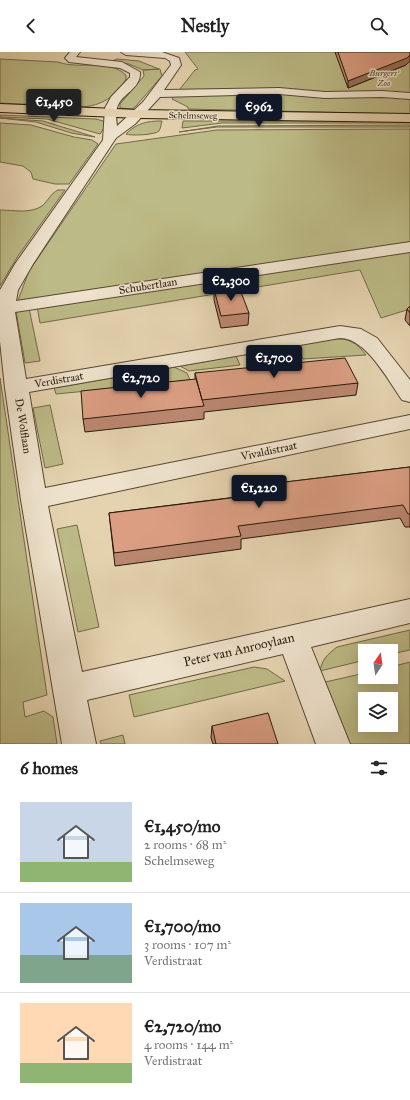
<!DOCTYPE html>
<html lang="en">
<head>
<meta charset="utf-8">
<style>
	:root { --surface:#fff; --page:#f2f2f2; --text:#222; --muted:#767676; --line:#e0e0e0; --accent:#111827 }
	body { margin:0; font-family:"IM FELL Great Primer",serif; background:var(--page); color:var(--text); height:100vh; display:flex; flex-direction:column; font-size:15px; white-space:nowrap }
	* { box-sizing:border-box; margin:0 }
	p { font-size:13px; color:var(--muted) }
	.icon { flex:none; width:22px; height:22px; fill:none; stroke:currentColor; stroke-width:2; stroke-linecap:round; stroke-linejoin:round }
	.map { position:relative; height:692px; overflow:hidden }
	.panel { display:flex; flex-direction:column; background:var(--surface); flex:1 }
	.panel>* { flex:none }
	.needle { width:26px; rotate:13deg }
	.controls { position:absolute; left:358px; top:592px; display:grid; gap:8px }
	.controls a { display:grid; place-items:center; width:40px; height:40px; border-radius:0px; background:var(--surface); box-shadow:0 4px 16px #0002; font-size:20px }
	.price { position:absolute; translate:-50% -34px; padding:0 9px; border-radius:4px; background:var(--accent); color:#fff; font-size:13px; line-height:26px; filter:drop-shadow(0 1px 2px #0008) }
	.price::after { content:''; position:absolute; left:50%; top:24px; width:12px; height:9px; margin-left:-6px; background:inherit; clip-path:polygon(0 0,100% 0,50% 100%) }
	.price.active { background:#222; color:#fff }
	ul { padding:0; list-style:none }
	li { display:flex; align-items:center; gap:12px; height:100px; padding:0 20px }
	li+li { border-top:1px solid var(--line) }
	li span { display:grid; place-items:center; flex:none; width:112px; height:80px; border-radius:0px; color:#555 }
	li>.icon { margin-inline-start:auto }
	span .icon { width:48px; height:48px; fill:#fffc; stroke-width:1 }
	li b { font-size:17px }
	h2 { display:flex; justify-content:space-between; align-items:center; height:48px; padding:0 20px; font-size:17px }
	header { display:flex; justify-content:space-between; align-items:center; height:52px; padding:0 20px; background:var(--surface); font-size:18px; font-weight:700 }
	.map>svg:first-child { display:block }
	.green { fill:#bcba86; stroke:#726a48; fill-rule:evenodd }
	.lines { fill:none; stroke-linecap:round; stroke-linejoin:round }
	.minor-casing { stroke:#574833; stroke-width:2 }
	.major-casing { stroke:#281909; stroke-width:2 }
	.minor { fill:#eee2cc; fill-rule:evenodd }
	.major { fill:#e5d3b0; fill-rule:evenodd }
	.wall { fill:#bc8871; stroke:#281909 }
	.shaded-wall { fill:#996f5c; stroke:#281909 }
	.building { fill:#db9e83; stroke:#281909 }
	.labels { text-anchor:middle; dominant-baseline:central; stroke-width:3; stroke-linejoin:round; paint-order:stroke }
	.far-park-label { font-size:9px; font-style:italic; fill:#54492e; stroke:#eee2cc }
	.far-street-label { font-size:9px; fill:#281909; stroke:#eee2cc }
	.street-label { font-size:11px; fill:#281909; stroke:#eee2cc }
	.near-street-label { font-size:13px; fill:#281909; stroke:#eee2cc }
</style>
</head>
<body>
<header><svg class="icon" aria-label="back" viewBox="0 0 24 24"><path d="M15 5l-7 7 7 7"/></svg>Nestly<svg class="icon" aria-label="search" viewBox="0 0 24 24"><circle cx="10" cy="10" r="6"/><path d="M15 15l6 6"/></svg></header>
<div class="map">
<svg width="410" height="692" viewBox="0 0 410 692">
	<rect width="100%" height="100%" fill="#e5d3b0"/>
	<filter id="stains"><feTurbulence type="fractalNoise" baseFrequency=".005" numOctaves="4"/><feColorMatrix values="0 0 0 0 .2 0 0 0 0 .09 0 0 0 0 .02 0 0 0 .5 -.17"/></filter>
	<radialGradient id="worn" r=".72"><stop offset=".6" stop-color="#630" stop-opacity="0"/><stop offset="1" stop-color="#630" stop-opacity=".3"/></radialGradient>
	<!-- green -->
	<path class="green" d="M 185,0 L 410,0 L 410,62 L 188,57 L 188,55 L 172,47 L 195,18 L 198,17 Z
		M 0,7 L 58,10 C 80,18 107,6 126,23 L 126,27 C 117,44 101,54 82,55 L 0,51 Z
		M 117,7 L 139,9 L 159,17 L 143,18 L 129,12 L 112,9 Z
		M 160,17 L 162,24 L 136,54 L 132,57 L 120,56 L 120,52 L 144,24 L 143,18 Z
		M 0,63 L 96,67 L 103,69 L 106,73 L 100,82 L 47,67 L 0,65 Z
		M 0,66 L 43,69 L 95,85 L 71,81 L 36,70 Z
		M 162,69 C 161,72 161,76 159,79 C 155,83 131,84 126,82 C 137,71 147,69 162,69 Z
		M 183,69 L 410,69 L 410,71 L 222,71 L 182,76 Z
		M 0,71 L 31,73 L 74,85 L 92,88 L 98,92 L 69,132 L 55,132 L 33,127 L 31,120 L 23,114 L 0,110 Z
		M 410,73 L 410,75 L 217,75 L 179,80 L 218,74 Z
		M 410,77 L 410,191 L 17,251 L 29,219 L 116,92 L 217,78 Z
		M 58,138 L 65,138 L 18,204 L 0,234 L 0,158 C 13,158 30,162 42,154 C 48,149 51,141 58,138 Z
		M 410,198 L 410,257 L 381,266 L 360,218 L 40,271 L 37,254 Z
		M 29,256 L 40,309 L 25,311 L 16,259 Z
		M 334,287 C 349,286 357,291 366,303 L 303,307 L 297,293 Z
		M 293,293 L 299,307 L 265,311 L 261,299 Z
		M 236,304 L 240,313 L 189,319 L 180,314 Z
		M 174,315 L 187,321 L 190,328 L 131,334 L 129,323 Z
		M 117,325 L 118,336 L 56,342 L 54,336 Z
		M 0,326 L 47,643 L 23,650 L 25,665 L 44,659 L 53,665 L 57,692 L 0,692 Z
		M 50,353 L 63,412 L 45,416 L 33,356 Z
		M 77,473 L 99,575 L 78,580 L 57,477 Z
		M 410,578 L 410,598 L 391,602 L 391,599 L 365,599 L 365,608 L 320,619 C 322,607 328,602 337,595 Z
		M 410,610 L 410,692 L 346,692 L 321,631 L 365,621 L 365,625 L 391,625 L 391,615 ZM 365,647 L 391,647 L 391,673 L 365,673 Z
		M 254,615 L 267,617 L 285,629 L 134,665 L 129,643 Z
		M 123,683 L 125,692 L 101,692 L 100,689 Z"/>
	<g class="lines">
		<defs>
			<path id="minor" d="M 70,0 L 80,0 L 76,5 L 122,10 L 140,20 C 141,35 126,40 119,51 C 115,58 116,67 117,74 L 143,50 L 171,13 L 170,9 L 165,6 L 126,3 L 121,0 L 162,0 L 179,6 L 181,13 L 164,38 L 279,36 L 325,40 L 382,39 L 410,41 L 410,47 L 382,45 L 325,46 L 279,42 L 160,45 L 135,72 L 116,86 L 33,212 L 18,238 L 16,249 L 410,190 L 410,200 L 15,260 L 26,327 L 340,274 L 361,277 L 377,286 L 410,328 L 410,350 L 402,348 C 388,328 366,286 340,286 L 29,340 L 45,436 L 410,363 L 410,377 L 48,454 L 82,620 L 410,547 L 410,571 L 311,595 L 350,692 L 316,692 L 283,602 L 87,648 L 96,692 L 62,692 L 21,448 L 5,336 L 0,289 L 0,238 L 15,212 L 103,88 L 105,56 L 111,45 L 130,25 L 130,21 L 120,16 L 69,10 L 65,6 Z"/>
			<path id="major" d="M 0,52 L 139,58 L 410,62 L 410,70 L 139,66 L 0,60 Z"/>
		</defs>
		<!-- minor casing -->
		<use href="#minor" class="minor-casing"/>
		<!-- major casing -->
		<use href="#major" class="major-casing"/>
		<!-- minor -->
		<use href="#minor" class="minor"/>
		<!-- major -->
		<use href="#major" class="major"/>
	</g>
	<!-- wall -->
	<path class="wall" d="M 335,0 L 410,0 L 406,13 L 348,36 Z
		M 214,237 L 249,261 L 248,273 L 221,276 L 214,248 Z
		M 410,254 L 410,274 L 405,268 L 407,257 Z
		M 195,321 L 358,331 L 356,343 L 204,360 L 204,367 L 85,380 L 83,367 L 195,328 Z
		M 410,415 L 410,475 L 405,475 L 400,466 L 241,487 L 241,497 L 115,514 L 109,461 L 244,444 L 244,435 Z
		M 212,674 L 278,692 L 213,692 L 211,686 Z"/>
	<!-- shaded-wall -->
	<path class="shaded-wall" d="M 410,3 L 410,9 L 406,13 L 348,36 L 348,29 Z"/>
	<!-- building -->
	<path class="building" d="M 338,0 L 410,0 L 410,3 L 407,6 L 348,29 Z
		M 239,235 L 249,261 L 221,264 L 214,237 Z
		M 410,254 L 410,261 L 407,257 Z
		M 345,306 L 358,331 L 202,348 L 195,321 Z
		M 196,327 L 204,354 L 83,367 L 81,339 Z
		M 410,415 L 410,462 L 408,462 L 403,453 L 238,474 L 241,484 L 114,501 L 109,461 L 247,444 L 244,435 Z
		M 268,661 L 278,692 L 216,692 L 212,674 Z"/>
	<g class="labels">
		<!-- far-park labels -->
		<g class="far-park-label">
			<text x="384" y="20">Burgers'<tspan x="384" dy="10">Zoo</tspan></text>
		</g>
		<!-- far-street labels -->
		<g class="far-street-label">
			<text transform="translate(193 63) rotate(1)">Schelmseweg</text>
		</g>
		<!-- street labels -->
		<g class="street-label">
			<text transform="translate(148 234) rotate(-9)">Schubertlaan</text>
			<text transform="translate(59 328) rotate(-10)">Verdistraat</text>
			<text transform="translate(23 374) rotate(81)">De Wolflaan</text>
			<text transform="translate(269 399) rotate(-12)">Vivaldistraat</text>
		</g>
		<!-- near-street labels -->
		<g class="near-street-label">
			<text transform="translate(239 598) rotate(-13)">Peter van Anrooylaan</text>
		</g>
	</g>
	<rect width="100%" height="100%" filter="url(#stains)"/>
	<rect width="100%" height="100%" fill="url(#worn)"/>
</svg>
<div class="controls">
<a><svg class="needle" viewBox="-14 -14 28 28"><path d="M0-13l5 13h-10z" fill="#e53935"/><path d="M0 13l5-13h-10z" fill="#767676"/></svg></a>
<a><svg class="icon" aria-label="layers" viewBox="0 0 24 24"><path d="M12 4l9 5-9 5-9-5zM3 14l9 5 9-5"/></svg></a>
</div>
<b class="price active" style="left:54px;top:71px">€1,450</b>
<b class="price" style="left:259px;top:76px">€962</b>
<b class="price" style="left:231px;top:250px">€2,300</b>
<b class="price" style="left:274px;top:327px">€1,700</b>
<b class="price" style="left:141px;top:347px">€2,720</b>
<b class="price" style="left:259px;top:457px">€1,220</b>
</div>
<section class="panel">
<h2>6 homes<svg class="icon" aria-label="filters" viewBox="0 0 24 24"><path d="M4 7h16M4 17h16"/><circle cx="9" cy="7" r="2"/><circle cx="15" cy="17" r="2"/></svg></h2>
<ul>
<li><span style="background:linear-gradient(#c9d6e8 75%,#8fb573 0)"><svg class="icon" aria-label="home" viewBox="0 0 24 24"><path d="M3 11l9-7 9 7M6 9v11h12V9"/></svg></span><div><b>€1,450/mo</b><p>2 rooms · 68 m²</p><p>Schelmseweg</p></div></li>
<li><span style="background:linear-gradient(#a9c7e8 65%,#7fa58c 0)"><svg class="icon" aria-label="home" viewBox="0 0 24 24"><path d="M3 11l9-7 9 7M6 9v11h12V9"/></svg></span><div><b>€1,700/mo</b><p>3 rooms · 107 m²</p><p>Verdistraat</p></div></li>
<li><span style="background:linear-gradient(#ffd9b3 75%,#8fb573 0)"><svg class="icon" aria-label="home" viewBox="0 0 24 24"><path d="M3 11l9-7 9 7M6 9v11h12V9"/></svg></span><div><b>€2,720/mo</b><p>4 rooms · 144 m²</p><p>Verdistraat</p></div></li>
</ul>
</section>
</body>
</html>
